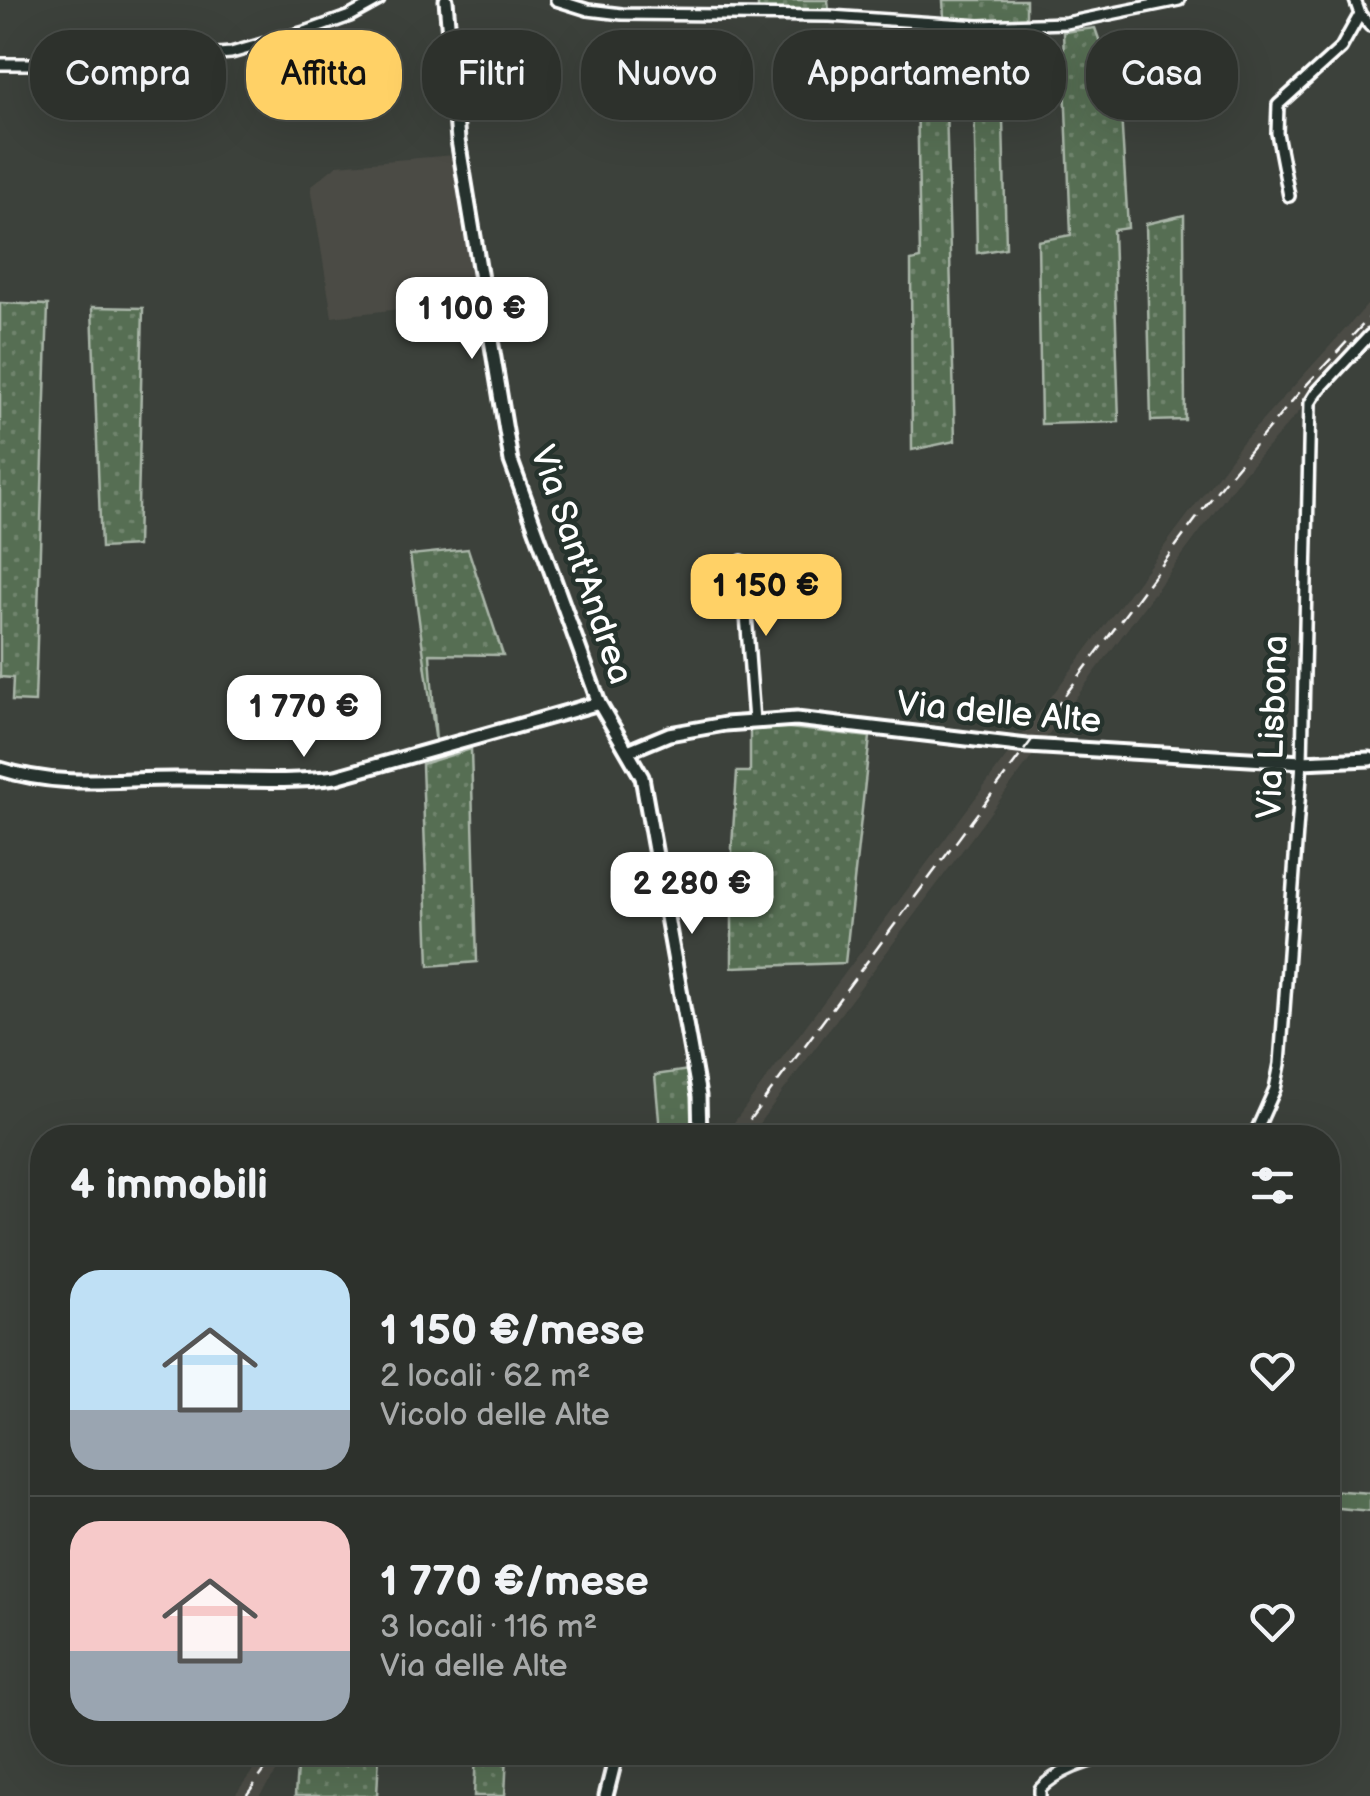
<!DOCTYPE html>
<html lang="it">
<head>
<meta charset="utf-8">
<style>
	:root { --surface:#2d312c; --page:#393d38; --text:#f1f3f6; --muted:#a7a9a9; --line:#484c48; --accent:#ffd166 }
	body { margin:0; font-family:"Balsamiq Sans",sans-serif; background:var(--page); color:var(--text); height:100vh; display:flex; flex-direction:column; font-size:38px; white-space:nowrap }
	* { box-sizing:border-box; margin:0 }
	p { font-size:32px; color:var(--muted) }
	.icon { flex:none; width:55px; height:55px; fill:none; stroke:currentColor; stroke-width:2; stroke-linecap:round; stroke-linejoin:round }
	.map { position:relative; flex:1; overflow:hidden }
	.side { position:absolute; left:30px; top:1125px; width:1310px; height:640px; display:flex; flex-direction:column; background:var(--surface); border-radius:40px; box-shadow:0 10px 40px #0002,0 0 0 2px var(--line) }
	.side>* { flex:none }
	.guide { position:absolute; left:30px; top:30px; width:1310px; height:90px; display:flex; gap:20px }
	.price { position:absolute; translate:-50% -85px; padding:0 22px; border-radius:20px; background:#fff; color:#222; font-size:32px; line-height:65px; filter:drop-shadow(0 2px 5px #0008) }
	.price::after { content:''; position:absolute; left:50%; top:60px; width:30px; height:22px; margin-left:-15px; background:inherit; clip-path:polygon(0 0,100% 0,50% 100%) }
	.price.on { background:var(--accent); color:#111 }
	ul { padding:0; list-style:none }
	li { display:flex; align-items:center; gap:30px; height:250px; padding:0 40px }
	li+li { border-top:2px solid var(--line) }
	li span { display:grid; place-items:center; flex:none; width:280px; height:200px; border-radius:30px; color:#555 }
	li>.icon { margin-inline-start:auto }
	span .icon { width:120px; height:120px; fill:#fffc; stroke-width:1 }
	li b { font-size:42px }
	h2 { display:flex; justify-content:space-between; align-items:center; height:120px; padding:0 40px; font-size:42px }
	.tag { padding:0 35px; border-radius:40px; background:var(--surface); box-shadow:0 10px 40px #0002,0 0 0 2px var(--line); font-size:35px; line-height:90px }
	.tag.on { background:var(--accent); color:#111 }
	.map>svg:first-child { display:block }
	.built { fill:#4b4b45 }
	.grass { fill:url(#grass-dots); stroke:#aab6a9; stroke-width:2.5 }
	.forest { fill:url(#forest-firs); stroke:#aab6a9; stroke-width:2.5 }
	.lines { fill:none; stroke-linecap:round; stroke-linejoin:round }
	.minor-casing { stroke:#fff; stroke-width:16 }
	.tertiary-casing { stroke:#fff; stroke-width:19 }
	.minor { stroke:#26332d; stroke-width:9 }
	.tertiary { stroke:#26332d; stroke-width:11 }
	.rail { stroke:#fff; stroke-width:2.5; stroke-dasharray:15 8; stroke-linecap:butt }
	.labels { text-anchor:middle; dominant-baseline:central; stroke-width:9; stroke-linejoin:round; paint-order:stroke }
	.street-label { font-size:35px; fill:#fff; stroke:#26332d }
</style>
</head>
<body>
<div class="map">
<svg width="1370" height="1796" viewBox="0 0 1370 1796">
	<defs>
		<pattern id="grass-dots" width="8" height="8" patternUnits="userSpaceOnUse" patternTransform="scale(2.5)"><rect width="8" height="8" fill="#566e53"/><path d="M2 2h.1M6 6h.1" fill="none" stroke="#6f846d" stroke-width="1.8" stroke-linecap="round"/></pattern>
		<pattern id="forest-firs" width="22" height="20" patternUnits="userSpaceOnUse" patternTransform="scale(2.5)"><rect width="22" height="20" fill="#566e53"/><path d="M5 1l3.5 6h-7zM16 11l3.5 6h-7z" fill="#6f846d"/></pattern>
	</defs>
	<rect width="100%" height="100%" fill="#3c413b"/>
	<filter id="ink" filterUnits="userSpaceOnUse"><feTurbulence type="fractalNoise" baseFrequency=".01" numOctaves="2"/><feDisplacementMap in="SourceGraphic" scale="20" xChannelSelector="R" yChannelSelector="G"/><feConvolveMatrix kernelMatrix="1 2 1 2 8 2 1 2 1" color-interpolation-filters="sRGB"/></filter>
	<g filter="url(#ink)">
		<!-- built -->
		<path class="built" d="M 454,155 L 476,300 L 332,317 L 311,186 L 337,165 Z
			M 1370,302 L 1370,332 L 1240,478 L 1045,739 L 1020,738 L 1242,443 Z
			M 1009,753 L 1034,754 L 749,1137 L 723,1137 Z
			M 266,1753 L 291,1753 L 259,1796 L 234,1796 Z"/>
		<!-- grass -->
		<path class="grass" d="M 758,0 L 828,0 L 829,11 L 758,10 Z
			M 943,0 L 1026,0 L 1026,21 L 944,18 Z
			M 1095,28 L 1102,48 L 1117,47 L 1128,228 L 1113,230 L 1119,422 L 1041,424 L 1038,241 L 1071,235 L 1063,32 Z
			M 916,29 L 944,31 L 955,441 L 912,450 L 911,261 L 920,259 Z
			M 973,33 L 1001,33 L 1006,248 L 977,253 Z
			M 1184,215 L 1185,420 L 1151,421 L 1146,224 Z
			M 0,303 L 48,305 L 35,702 L 12,701 L 13,678 L 0,677 Z
			M 92,307 L 143,308 L 137,546 L 101,548 Z
			M 468,549 L 503,655 L 430,654 L 436,743 L 410,555 Z
			M 780,727 L 870,737 L 845,963 L 732,967 L 732,846 L 737,772 L 750,772 L 750,729 Z
			M 471,749 L 477,962 L 429,966 L 422,764 Z
			M 689,1070 L 695,1137 L 651,1137 L 651,1132 L 660,1131 L 655,1075 Z
			M 298,1753 L 379,1753 L 377,1796 L 295,1796 Z
			M 476,1753 L 507,1753 L 505,1796 L 474,1796 Z"/>
		<!-- forest -->
		<path class="forest" d="M 1328,1490 L 1370,1493 L 1370,1511 L 1328,1507 Z"/>
		<g class="lines">
			<defs>
				<path id="minor" d="M 556,0 L 588,10 L 622,14 L 830,16 L 979,26 L 1066,23 L 1179,0
					M 1355,0 L 1360,14 L 1370,26
					M 0,64 L 85,64 L 231,53 L 308,31 L 350,16 L 379,0
					M 1289,196 L 1277,133 L 1278,105 L 1341,48 L 1360,14
					M 742,561 L 754,721
					M 1253,1138 L 1275,1089 L 1280,1064 L 1302,762 L 1310,403 L 1317,392 L 1370,335
					M 1040,1796 L 1040,1789 C 1060,1768 1093,1760 1120,1752"/>
				<path id="tertiary" d="M 446,0 L 458,140 L 511,461 L 599,703 L 642,777 L 699,1096 L 700,1138
					M 628,751 L 669,734 L 725,724 L 796,719 L 1027,746 L 1302,762 L 1370,759
					M 0,769 C 61,788 113,779 175,779 C 228,778 283,784 336,777 L 599,703
					M 606,1796 L 617,1752"/>
			</defs>
			<!-- minor casing -->
			<use href="#minor" class="minor-casing"/>
			<!-- tertiary casing -->
			<use href="#tertiary" class="tertiary-casing"/>
			<!-- minor -->
			<use href="#minor" class="minor"/>
			<!-- tertiary -->
			<use href="#tertiary" class="tertiary"/>
			<!-- rail -->
			<path class="rail" d="M 736,1138 L 1222,484 L 1298,394 L 1370,317
				M 246,1796 L 278,1752"/>
		</g>
	</g>
	<g class="labels">
		<!-- street labels -->
		<g class="street-label">
			<text transform="translate(581 565) rotate(71)">Via Sant'Andrea</text>
			<text transform="translate(999 713) rotate(5)">Via delle Alte</text>
			<text transform="translate(1273 727) rotate(-88)">Via Lisbona</text>
		</g>
	</g>
</svg>
<b class="price" style="left:472px;top:362px">1 100 €</b>
<b class="price on" style="left:766px;top:639px">1 150 €</b>
<b class="price" style="left:304px;top:760px">1 770 €</b>
<b class="price" style="left:692px;top:937px">2 280 €</b>
<div class="guide">
<a class="tag">Compra</a>
<a class="tag on">Affitta</a>
<a class="tag">Filtri</a>
<a class="tag">Nuovo</a>
<a class="tag">Appartamento</a>
<a class="tag">Casa</a>
</div>
<section class="side">
<h2>4 immobili<svg class="icon" aria-label="filters" viewBox="0 0 24 24"><path d="M4 7h16M4 17h16"/><circle cx="9" cy="7" r="2"/><circle cx="15" cy="17" r="2"/></svg></h2>
<ul>
<li><span style="background:linear-gradient(#bfe0f5 70%,#9aa5b1 0)"><svg class="icon" aria-label="home" viewBox="0 0 24 24"><path d="M3 11l9-7 9 7M6 9v11h12V9"/></svg></span><div><b>1 150 €/mese</b><p>2 locali · 62 m²</p><p>Vicolo delle Alte</p></div><svg class="icon" aria-label="heart" viewBox="0 0 24 24"><path d="M12 20l-8-8c-3-5 5-10 8-4 3-6 11-1 8 4z"/></svg></li>
<li><span style="background:linear-gradient(#f6c9c9 65%,#9aa5b1 0)"><svg class="icon" aria-label="home" viewBox="0 0 24 24"><path d="M3 11l9-7 9 7M6 9v11h12V9"/></svg></span><div><b>1 770 €/mese</b><p>3 locali · 116 m²</p><p>Via delle Alte</p></div><svg class="icon" aria-label="heart" viewBox="0 0 24 24"><path d="M12 20l-8-8c-3-5 5-10 8-4 3-6 11-1 8 4z"/></svg></li>
</ul>
</section>
</div>
</body>
</html>
